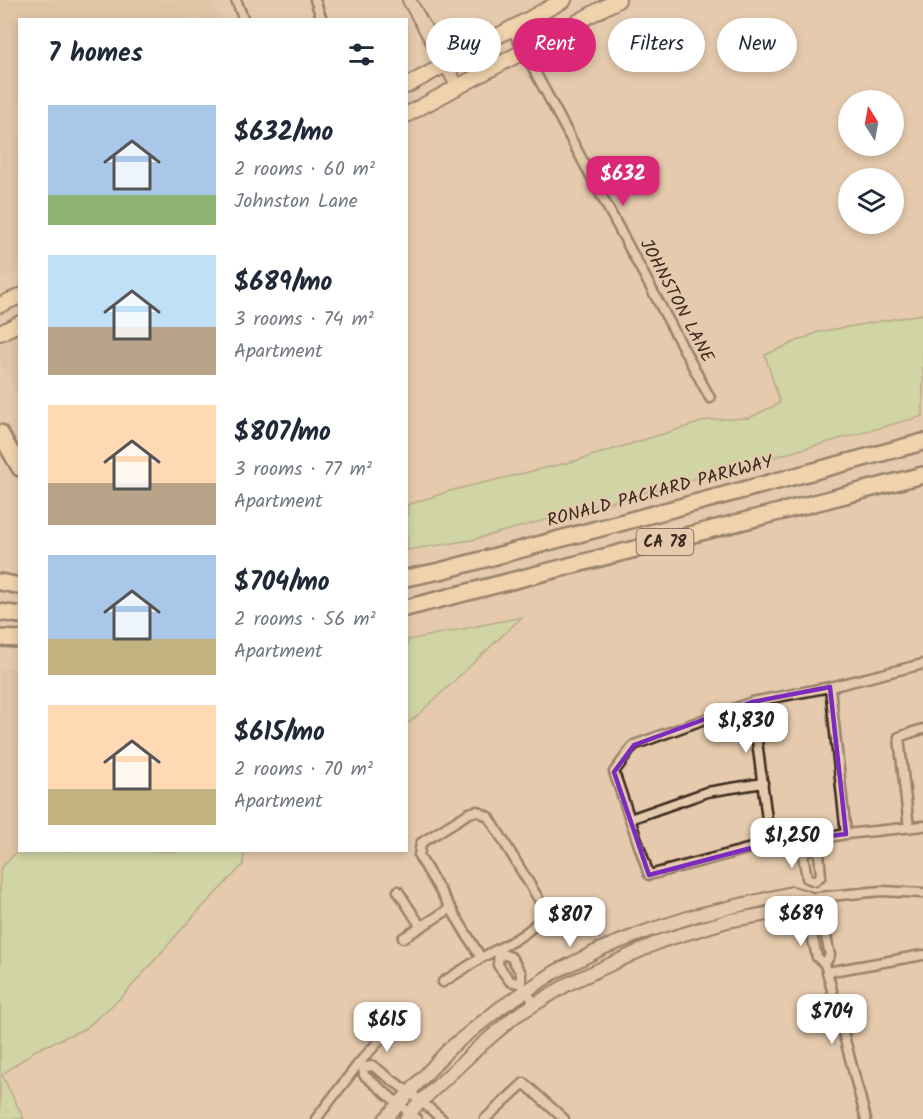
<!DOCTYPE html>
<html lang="en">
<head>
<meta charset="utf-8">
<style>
	:root { --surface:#fff; --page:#f2f2f3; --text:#1f2937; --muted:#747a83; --accent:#db2777 }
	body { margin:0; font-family:Kalam,sans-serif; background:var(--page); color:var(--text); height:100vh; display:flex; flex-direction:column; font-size:22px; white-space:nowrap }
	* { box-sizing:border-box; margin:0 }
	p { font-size:20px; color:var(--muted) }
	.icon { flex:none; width:33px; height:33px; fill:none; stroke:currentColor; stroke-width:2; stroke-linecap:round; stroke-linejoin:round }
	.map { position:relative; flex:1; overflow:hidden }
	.sheet { position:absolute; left:18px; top:18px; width:390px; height:834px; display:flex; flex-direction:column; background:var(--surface); border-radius:0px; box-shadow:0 3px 9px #0003 }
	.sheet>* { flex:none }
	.hud { position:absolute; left:426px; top:18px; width:406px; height:54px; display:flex; gap:12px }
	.needle { width:39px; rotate:349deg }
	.controls { position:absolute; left:838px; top:90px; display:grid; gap:12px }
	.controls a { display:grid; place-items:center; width:66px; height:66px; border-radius:50%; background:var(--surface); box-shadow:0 3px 9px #0003; font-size:30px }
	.price { position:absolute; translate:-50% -51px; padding:0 14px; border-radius:12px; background:#fff; color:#222; font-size:20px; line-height:39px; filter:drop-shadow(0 2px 3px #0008) }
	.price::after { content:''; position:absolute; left:50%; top:36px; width:18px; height:14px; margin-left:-9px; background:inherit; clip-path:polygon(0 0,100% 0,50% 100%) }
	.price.active { background:var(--accent); color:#fff }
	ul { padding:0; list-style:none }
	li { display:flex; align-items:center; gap:18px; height:150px; padding:0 30px }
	li span { display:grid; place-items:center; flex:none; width:168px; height:120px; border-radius:0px; color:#555 }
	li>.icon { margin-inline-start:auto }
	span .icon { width:72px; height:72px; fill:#fffc; stroke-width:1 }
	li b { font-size:26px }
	h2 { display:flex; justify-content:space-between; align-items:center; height:72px; padding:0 30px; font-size:26px }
	.tag { padding:0 21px; border-radius:27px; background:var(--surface); box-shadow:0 3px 9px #0003; font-size:21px; line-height:54px }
	.tag.active { background:var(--accent); color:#fff }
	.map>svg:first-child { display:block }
	.built { fill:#d7bd9d }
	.green { fill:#b9df9a; stroke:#7a845c; stroke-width:1.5 }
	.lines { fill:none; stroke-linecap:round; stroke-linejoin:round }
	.street-casing { stroke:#3b2a1e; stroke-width:13 }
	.secondary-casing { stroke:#3b2a1e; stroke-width:16 }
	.primary-casing { stroke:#3b2a1e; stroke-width:18 }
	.highway-casing { stroke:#3b2a1e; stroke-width:20 }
	.street { stroke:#e5caad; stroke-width:8 }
	.secondary { stroke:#e5caad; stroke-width:12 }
	.primary { stroke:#fcdcac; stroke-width:14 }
	.highway { stroke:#fcdcac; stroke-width:15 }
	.marked { fill:none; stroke:#7b2cbf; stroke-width:4.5; stroke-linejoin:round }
	.labels { text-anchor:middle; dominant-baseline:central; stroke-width:4.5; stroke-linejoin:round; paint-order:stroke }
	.shield { fill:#e5caad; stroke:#6e5a49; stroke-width:1.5 }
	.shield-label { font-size:16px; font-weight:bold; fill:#3b2a1e }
	.street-label { font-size:18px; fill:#3b2a1e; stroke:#e5caad }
</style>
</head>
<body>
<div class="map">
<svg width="923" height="1119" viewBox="0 0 923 1119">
	<rect width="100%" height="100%" fill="#e5caad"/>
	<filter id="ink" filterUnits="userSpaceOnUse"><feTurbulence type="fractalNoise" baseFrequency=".0167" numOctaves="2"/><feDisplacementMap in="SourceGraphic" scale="12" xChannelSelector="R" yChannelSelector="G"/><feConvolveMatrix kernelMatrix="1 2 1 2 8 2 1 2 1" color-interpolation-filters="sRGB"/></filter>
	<g filter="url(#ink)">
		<!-- built -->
		<path class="built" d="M 0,0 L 211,0 L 221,19 L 20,20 L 19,271 L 0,278 Z
			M 19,334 L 19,396 L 0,360 L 0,344 Z
			M 0,668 L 19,668 L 20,850 L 0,884 Z"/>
		<!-- green -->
		<path class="green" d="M 923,314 L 923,416 L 472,540 L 407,550 L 407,505 L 453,490 L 575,461 L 708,420 L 749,418 L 780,403 L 765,355 L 818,332 Z
			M 522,617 L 417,716 L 407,724 L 407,640 Z
			M 19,850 L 244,851 L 243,865 L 189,921 L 125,994 L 86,1028 L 36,1050 L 2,1075 L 24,1119 L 0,1119 L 0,869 Z"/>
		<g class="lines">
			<defs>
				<path id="street" d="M 236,0 L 244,20
					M 315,0 L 322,20
					M 512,29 L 710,398
					M 752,702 L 634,745 L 614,772 L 649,875 L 770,843
					M 630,819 L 707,792 L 763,783
					M 909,828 L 899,737 L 910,733 L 923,729
					M 846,834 L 830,687 L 923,664
					M 808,841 L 770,843 L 752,702 L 830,687
					M 810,847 L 819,852 L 821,876 L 815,881
					M 815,881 L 807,878 L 803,855 L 810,847 L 808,841 L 846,834 L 923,826
					M 398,891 L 421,927
					M 815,921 L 824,927 L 830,955 L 825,964
					M 403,938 L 451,908
					M 496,950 L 481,958 L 419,856 L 421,843 L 469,813 L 477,811 L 489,817 L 541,903 C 542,908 542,913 540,918 C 534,930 508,944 496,950 L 499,953 L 498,965 L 510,981 L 521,984
					M 499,953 L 511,957 L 521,973 L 521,984 L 535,1004
					M 827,972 L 923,955
					M 443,982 L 481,958
					M 387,1032 L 359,1063 L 363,1067 L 364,1075 L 417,1119
					M 363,1067 L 373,1066 L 422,1102 L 442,1119
					M 316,1119 L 359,1063
					M 485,1119 L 524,1083 L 564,1119
					M 866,1119 L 825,964 L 817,957 L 811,931 L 815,921 L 809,898 L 881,891 L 923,893"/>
				<path id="secondary" d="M 409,0 L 458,87
					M 385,1119 L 450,1048 L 500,1008 L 555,972 L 603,948 L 650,930 L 697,915 L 792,893 L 809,898 L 796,909 L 727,921 L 661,941 L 568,984 L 514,1017 L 479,1047 L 415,1107 L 406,1119"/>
				<path id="primary" d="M 406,86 L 564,0
					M 406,115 L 618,0
					M 0,305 L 20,296
					M 0,333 L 20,323"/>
				<path id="highway" d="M 0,433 L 20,468
					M 406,578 L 440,571 L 923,442
					M 0,582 L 20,586
					M 406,608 L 923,475
					M 0,612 L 20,615
					M 0,638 L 20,639"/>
			</defs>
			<!-- street casing -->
			<use href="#street" class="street-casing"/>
			<!-- secondary casing -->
			<use href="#secondary" class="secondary-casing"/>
			<!-- primary casing -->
			<use href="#primary" class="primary-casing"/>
			<!-- highway casing -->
			<use href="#highway" class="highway-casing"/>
			<!-- street -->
			<use href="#street" class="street"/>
			<!-- secondary -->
			<use href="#secondary" class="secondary"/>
			<!-- primary -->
			<use href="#primary" class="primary"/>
			<!-- highway -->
			<use href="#highway" class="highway"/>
		</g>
	</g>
	<!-- marked area -->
	<path d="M0 0H923V1119H0ZM 830,687 L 846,834 L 770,843 L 649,875 L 614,772 L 634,745 L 752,702 Z" fill="#e5caad" fill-opacity=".55" fill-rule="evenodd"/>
	<path class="marked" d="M 830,687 L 846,834 L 770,843 L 649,875 L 614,772 L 634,745 L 752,702 Z"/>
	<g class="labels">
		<!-- shield labels -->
		<rect class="shield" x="636.5" y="529" width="57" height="26" rx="4.5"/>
		<g class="shield-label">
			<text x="665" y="542">CA 78</text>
		</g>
		<!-- street labels -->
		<g class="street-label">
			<text transform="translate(676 301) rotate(62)">JOHNSTON LANE</text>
			<text transform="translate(660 492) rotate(-15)">RONALD PACKARD PARKWAY</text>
		</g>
	</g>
</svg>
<div class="controls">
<a><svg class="needle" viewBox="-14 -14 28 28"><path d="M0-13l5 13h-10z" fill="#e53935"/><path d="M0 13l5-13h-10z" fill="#747a83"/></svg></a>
<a><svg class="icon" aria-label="layers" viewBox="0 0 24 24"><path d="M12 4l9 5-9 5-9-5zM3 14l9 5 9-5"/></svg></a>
</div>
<b class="price active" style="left:623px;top:207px">$632</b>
<b class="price" style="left:746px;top:754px">$1,830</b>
<b class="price" style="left:792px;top:869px">$1,250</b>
<b class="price" style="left:801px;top:947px">$689</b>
<b class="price" style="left:570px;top:948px">$807</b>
<b class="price" style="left:832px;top:1045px">$704</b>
<b class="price" style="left:387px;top:1053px">$615</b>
<div class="hud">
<a class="tag">Buy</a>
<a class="tag active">Rent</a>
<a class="tag">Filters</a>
<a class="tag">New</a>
</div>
<section class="sheet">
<h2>7 homes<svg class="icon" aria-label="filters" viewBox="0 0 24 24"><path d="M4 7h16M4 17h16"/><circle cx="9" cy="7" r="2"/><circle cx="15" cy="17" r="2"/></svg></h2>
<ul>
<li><span style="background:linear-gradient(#a9c7e8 75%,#8fb573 0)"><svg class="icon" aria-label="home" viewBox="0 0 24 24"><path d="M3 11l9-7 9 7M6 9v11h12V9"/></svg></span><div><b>$632/mo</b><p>2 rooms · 60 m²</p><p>Johnston Lane</p></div></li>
<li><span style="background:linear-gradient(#bfe0f5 60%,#b9a48a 0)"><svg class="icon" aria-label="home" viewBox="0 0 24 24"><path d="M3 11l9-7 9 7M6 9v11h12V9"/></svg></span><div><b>$689/mo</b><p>3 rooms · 74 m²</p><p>Apartment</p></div></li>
<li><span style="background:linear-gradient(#ffd9b3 65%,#b9a48a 0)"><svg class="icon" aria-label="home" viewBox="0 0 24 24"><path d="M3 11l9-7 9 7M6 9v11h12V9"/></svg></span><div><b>$807/mo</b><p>3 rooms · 77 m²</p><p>Apartment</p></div></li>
<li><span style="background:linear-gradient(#a9c7e8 70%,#c2b280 0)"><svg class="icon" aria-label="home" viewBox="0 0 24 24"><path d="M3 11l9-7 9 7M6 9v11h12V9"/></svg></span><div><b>$704/mo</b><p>2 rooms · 56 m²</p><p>Apartment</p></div></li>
<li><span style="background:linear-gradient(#ffd9b3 70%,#c2b280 0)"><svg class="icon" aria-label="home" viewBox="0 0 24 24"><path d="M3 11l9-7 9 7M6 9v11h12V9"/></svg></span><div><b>$615/mo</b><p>2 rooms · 70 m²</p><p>Apartment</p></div></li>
</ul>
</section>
</div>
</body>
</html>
